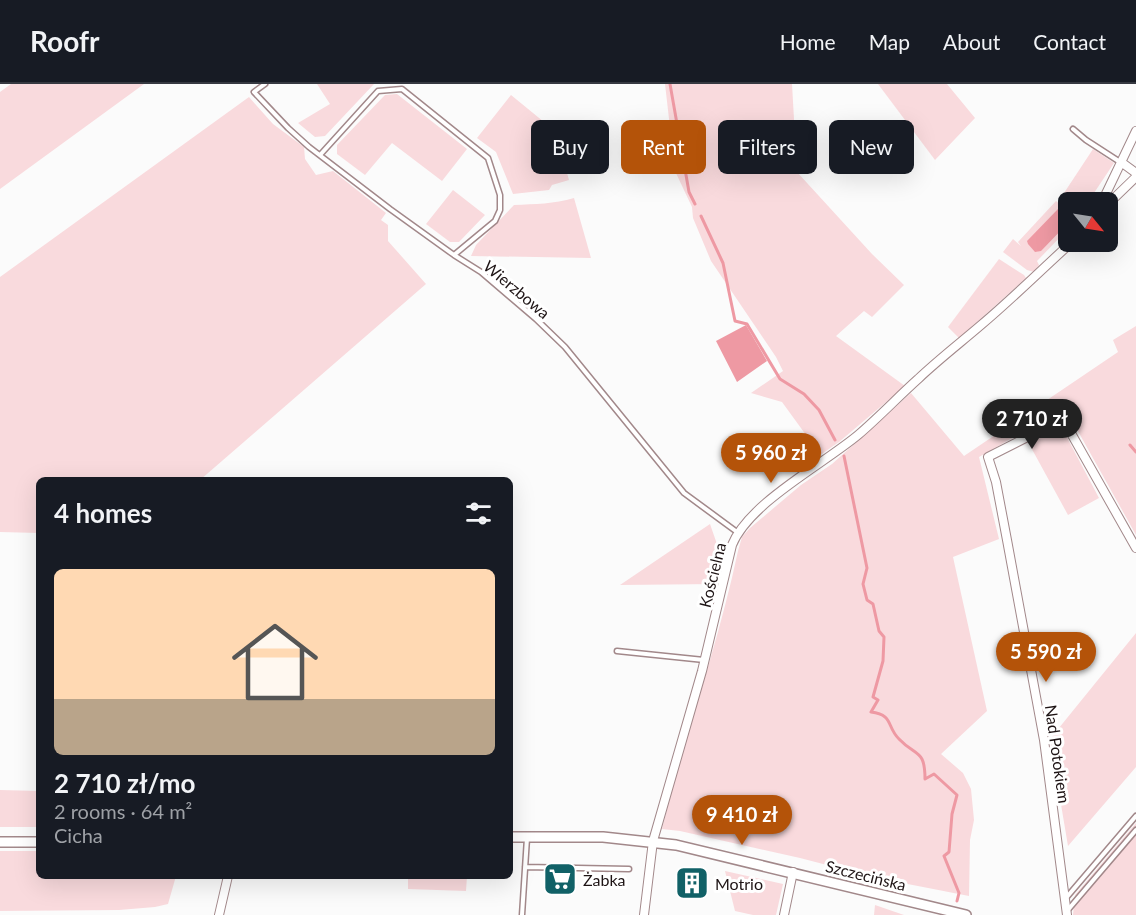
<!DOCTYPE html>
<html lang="en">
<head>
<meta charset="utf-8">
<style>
	:root { --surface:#171b24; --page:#242831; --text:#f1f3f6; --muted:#9ea1a6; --line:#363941; --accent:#b45309 }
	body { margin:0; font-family:Lato,sans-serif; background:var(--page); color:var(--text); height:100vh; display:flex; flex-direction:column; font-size:22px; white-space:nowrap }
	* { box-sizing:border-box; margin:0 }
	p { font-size:20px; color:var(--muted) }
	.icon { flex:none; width:33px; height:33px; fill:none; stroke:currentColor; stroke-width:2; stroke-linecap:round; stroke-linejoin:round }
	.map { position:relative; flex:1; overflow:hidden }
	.side { position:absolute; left:36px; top:393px; width:477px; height:402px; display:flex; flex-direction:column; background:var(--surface); border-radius:9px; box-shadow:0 6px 24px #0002 }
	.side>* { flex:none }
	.banner { position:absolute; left:531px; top:36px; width:514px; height:54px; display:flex; gap:12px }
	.needle { width:39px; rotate:120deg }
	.fabs { position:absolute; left:1058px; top:108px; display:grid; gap:12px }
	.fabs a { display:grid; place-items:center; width:60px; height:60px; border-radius:9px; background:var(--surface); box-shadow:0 6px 24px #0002; font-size:30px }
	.price { position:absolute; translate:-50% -51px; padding:0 14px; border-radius:21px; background:var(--accent); color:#fff; font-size:20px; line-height:39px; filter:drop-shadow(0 2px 3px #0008) }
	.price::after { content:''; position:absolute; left:50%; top:36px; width:18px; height:14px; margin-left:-9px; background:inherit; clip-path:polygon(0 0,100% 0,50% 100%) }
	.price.selected { background:#222; color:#fff }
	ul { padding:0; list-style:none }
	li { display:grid; align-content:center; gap:12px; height:318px; padding:0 18px }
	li+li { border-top:2px solid var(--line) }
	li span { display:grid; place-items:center; height:186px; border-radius:9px; color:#555 }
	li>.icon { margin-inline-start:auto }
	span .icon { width:108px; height:108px; fill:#fffc; stroke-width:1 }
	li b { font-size:26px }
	h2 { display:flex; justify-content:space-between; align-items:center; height:72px; padding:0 18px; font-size:26px }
	.tag { padding:0 21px; border-radius:9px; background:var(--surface); box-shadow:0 6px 24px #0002; font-size:21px; line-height:54px }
	.tag.selected { background:var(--accent); color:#fff }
	header { display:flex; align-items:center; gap:36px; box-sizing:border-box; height:84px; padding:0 30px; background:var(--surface); border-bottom:2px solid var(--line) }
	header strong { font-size:28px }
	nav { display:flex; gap:33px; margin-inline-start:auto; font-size:21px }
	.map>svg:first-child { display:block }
	.green { fill:#f9dadd }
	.water { fill:#ee99a3 }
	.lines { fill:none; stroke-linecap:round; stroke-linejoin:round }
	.stream { stroke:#ee99a3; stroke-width:3 }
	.service-casing { stroke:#a2888a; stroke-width:7 }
	.minor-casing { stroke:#a2888a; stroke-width:10 }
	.tertiary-casing { stroke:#a2888a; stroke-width:12 }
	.service { stroke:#fff; stroke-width:4 }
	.minor { stroke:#fff; stroke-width:8 }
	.tertiary { stroke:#fff; stroke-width:9 }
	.labels { text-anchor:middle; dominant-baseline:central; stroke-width:6; stroke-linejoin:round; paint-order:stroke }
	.street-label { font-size:16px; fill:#1e1415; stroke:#fff }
	.poi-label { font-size:16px; fill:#1e1415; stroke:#fff; text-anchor:start }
</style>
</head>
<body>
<header>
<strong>Roofr</strong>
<nav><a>Home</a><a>Map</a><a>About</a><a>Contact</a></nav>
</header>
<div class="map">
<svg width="1136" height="831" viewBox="0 0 1136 831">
	<rect width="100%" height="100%" fill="#fbfbfb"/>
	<!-- green -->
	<path class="green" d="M 11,0 L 144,0 L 0,105 L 0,8 Z
		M 317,0 L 374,0 L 325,52 L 315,53 L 298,39 L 330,20 Z
		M 665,0 L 792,0 L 797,88 L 872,170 L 904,201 L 872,233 L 864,227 L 836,252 L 905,302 L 839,358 L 816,374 L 814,362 L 782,318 L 751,309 L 783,287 L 776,273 L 711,177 L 693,134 L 692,123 L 675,87 Z
		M 878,0 L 947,0 L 975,34 L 935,76 Z
		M 397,10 L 467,65 L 442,97 L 392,59 L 365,91 L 337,70 L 337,61 L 385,11 Z
		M 511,11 L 555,47 L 569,96 L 552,101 L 549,106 L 513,110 L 496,68 L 477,54 Z
		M 249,13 L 273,40 L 304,63 L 305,75 L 316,91 L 333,87 L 386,129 L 381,136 L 388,141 L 388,157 L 426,200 L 200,396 L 39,396 L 39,449 L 0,448 L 0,193 Z
		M 1093,65 L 1114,79 L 1088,118 L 1079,118 L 1064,109 Z
		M 453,106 L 485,131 L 459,158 L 450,158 L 426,140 Z
		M 574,114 L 591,174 L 471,172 L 476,161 L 514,121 C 535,120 554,120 574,114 Z
		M 1056,117 L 1068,127 L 1068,145 L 1037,177 L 1039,181 L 1034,188 L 1027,186 L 1003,168 L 1013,155 L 1021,162 L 1018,158 Z
		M 999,175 L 1024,191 L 1026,194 L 959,254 L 948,243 Z
		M 1136,242 L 1136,451 L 1065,324 L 979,373 L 999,455 L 953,473 L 987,627 L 941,670 L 963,689 L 971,705 L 974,736 L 970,756 L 969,812 L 877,794 L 800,774 L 680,747 L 662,745 C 685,652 718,561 738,467 L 742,453 L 750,444 L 801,401 L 832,380 L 911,309 L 964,372 L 1118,268 L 1113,256 Z
		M 1054,342 L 1062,344 L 1099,414 L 1068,431 L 1028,358 Z
		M 710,440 L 718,463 L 717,500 L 620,501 Z
		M 1136,549 L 1136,683 L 1068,762 L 1050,655 Z
		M 0,706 L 39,707 L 39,743 L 0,743 Z
		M 1136,739 L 1136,831 L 1073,831 L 1075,811 Z
		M 0,767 L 39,767 L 39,792 L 176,792 L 168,820 L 155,823 L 119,826 L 0,827 Z
		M 725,787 L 783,800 L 776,831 L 753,831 L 735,827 Z
		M 408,792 L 467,792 L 466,807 L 408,805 Z
		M 875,821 L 904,831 L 874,831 Z"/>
	<!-- water -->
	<path class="water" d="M 1058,125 L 1068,132 L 1068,139 L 1041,167 L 1035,168 L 1028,160 L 1027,157 Z
		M 746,241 L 767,277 L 737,298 L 716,257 Z"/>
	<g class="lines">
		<!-- stream -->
		<path class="stream" d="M 670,0 L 689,108 L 695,120
			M 701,132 L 723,179 L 735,237 L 747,240 L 780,295 L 804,310 L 819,326 L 835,356
			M 1130,361 L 1136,368
			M 844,372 L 867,484 L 863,500 L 867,516 L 873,520 L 879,547 L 884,553 L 883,577 L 873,613 L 878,616 L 871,628 C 894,631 886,642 899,655 C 916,673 925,665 925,695 L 934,690 L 957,711 L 952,730 L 949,768 L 944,772 L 959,809 L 957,817"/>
		<defs>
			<path id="service" d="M 265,0 L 254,8 L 288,44 L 309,63 L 390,125 L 454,171 L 481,188 L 536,235 L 565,263 L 684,409 L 737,448
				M 1073,45 L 1086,56 L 1120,78
				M 320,71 L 378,7 L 402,5 L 488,74 L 500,111 L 500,126 L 495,137 L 454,171
				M 617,567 L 704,576
				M 525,783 L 629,785
				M 1066,814 L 1136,732
				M 1067,827 L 1136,746
				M 522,831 L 527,754"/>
			<path id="minor" d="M 1121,78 L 1136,89
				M 1102,118 L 1136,47
				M 1107,121 L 1136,93
				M 219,831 L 228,792
				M 644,831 L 653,757 L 702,587 L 732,461 C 749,419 822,381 858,351 C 879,333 898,313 918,295 C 938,276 960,259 981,241 C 1012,215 1041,186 1072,158
				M 784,831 L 793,788
				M 1067,831 L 1044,656 L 1007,456 L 996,398 L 988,373 L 1063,335 L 1136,464"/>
			<path id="tertiary" d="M 510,753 L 603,753 L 676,761 L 966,831
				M 0,758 L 39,758"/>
		</defs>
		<!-- service casing -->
		<use href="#service" class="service-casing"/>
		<!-- minor casing -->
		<use href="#minor" class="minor-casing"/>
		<!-- tertiary casing -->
		<use href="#tertiary" class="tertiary-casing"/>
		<!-- service -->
		<use href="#service" class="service"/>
		<!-- minor -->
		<use href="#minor" class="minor"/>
		<!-- tertiary -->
		<use href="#tertiary" class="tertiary"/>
	</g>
	<!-- icons -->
	<defs>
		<symbol id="supermarket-square" viewBox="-11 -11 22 22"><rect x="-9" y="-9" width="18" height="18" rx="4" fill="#116167" stroke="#fff"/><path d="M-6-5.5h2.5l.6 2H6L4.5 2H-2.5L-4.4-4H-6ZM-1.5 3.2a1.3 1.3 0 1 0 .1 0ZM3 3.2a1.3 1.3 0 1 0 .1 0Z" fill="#fff"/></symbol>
		<symbol id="building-square" viewBox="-11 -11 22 22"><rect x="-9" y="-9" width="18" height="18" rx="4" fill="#116167" stroke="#fff"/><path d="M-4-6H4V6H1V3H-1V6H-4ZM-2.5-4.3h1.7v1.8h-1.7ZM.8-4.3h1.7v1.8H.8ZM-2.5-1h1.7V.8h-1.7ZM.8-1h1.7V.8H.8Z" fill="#fff"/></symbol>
	</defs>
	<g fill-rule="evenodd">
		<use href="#supermarket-square" x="541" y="776" width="38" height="38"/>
		<use href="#building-square" x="673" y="780" width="38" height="38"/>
	</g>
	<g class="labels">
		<!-- street labels -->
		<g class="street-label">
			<text transform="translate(517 205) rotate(40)">Wierzbowa</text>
			<text transform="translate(712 491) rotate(-76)">Kościelna</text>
			<text transform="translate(1058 670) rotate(82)">Nad Potokiem</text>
			<text transform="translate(866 791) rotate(14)">Szczecińska</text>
		</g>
		<!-- poi labels -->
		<g class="poi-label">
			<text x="583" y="795">Żabka</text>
			<text x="715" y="799">Motrio</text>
		</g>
	</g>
</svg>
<div class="fabs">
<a><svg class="needle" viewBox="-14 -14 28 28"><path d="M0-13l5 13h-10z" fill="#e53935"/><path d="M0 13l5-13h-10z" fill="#9ea1a6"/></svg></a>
</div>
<b class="price selected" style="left:1032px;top:366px">2 710 zł</b>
<b class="price" style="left:771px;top:400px">5 960 zł</b>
<b class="price" style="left:1046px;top:599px">5 590 zł</b>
<b class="price" style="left:742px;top:762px">9 410 zł</b>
<div class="banner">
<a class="tag">Buy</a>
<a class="tag selected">Rent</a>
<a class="tag">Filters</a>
<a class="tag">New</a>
</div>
<section class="side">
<h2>4 homes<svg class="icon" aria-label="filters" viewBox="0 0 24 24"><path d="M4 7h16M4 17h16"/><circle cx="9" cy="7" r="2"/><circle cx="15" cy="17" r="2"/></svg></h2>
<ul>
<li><span style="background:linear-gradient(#ffd9b3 70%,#b9a48a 0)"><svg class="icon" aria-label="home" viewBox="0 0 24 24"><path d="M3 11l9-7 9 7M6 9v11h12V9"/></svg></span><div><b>2 710 zł/mo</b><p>2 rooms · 64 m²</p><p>Cicha</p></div></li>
</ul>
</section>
</div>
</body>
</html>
